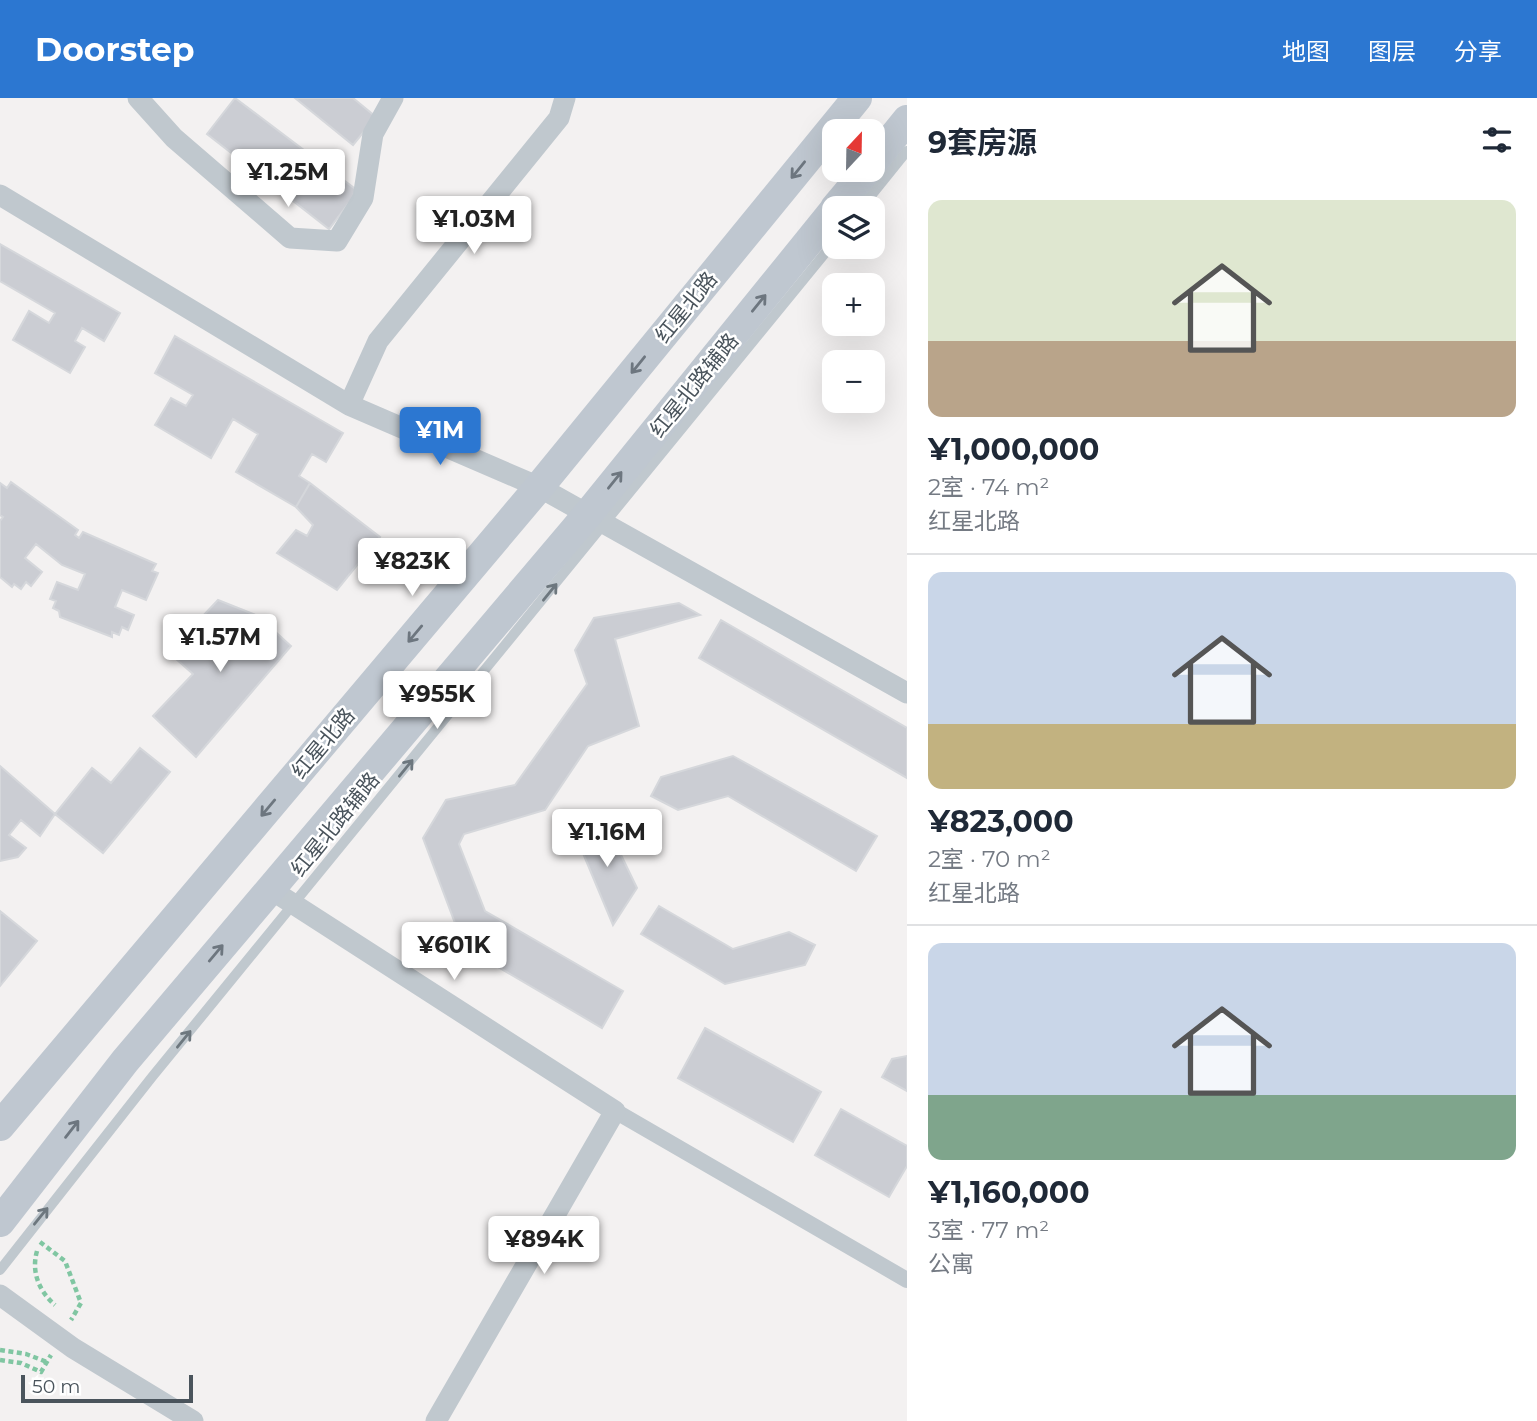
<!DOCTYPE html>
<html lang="zh">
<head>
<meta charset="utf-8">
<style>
	:root { --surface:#fff; --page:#f6f6f7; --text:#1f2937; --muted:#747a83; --line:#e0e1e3; --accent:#2c77d1 }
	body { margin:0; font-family:Montserrat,"Noto Sans SC",sans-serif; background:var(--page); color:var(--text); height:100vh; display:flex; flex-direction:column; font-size:26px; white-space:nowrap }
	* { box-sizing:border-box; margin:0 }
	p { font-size:23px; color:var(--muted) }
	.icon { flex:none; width:38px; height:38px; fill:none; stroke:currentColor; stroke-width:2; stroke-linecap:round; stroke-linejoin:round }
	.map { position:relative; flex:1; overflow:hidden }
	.details { display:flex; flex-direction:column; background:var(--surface); width:630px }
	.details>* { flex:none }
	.needle { width:46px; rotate:22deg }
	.controls { position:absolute; left:822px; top:21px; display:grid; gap:14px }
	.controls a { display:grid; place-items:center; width:63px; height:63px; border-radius:14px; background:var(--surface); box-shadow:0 7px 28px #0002; font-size:35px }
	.scale { position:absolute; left:21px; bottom:18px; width:172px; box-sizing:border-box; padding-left:7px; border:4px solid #4a545c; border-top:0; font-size:19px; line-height:24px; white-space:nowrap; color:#4a545c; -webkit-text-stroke:5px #fff; paint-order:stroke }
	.price { position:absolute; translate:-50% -60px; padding:0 16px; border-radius:7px; background:#fff; color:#222; font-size:23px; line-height:46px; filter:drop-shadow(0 2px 4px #0008) }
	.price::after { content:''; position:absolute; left:50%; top:42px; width:21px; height:16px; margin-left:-10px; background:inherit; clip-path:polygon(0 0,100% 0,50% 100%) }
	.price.current { background:var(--accent); color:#fff }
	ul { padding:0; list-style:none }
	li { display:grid; align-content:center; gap:14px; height:371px; padding:0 21px }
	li+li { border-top:2px solid var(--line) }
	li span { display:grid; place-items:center; height:217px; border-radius:14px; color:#555 }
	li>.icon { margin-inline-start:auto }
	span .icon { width:126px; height:126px; fill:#fffc; stroke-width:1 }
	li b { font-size:30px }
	h2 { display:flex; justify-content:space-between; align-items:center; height:84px; padding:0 21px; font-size:30px }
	header { display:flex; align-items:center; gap:42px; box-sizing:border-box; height:98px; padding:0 35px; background:var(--accent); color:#fff }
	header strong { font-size:33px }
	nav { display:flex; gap:38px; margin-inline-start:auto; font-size:24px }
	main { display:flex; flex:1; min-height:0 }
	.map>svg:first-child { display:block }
	.building { fill:#cbcdd3; stroke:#d5d7db; stroke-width:2 }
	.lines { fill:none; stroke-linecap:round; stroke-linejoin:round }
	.path { stroke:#80c6a2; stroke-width:4.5; stroke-dasharray:5 3.5; stroke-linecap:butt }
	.service { stroke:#c0c8ce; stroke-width:10 }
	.pedestrian { stroke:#c0c8ce; stroke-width:16 }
	.minor { stroke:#c0c8ce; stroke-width:21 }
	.secondary { stroke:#bfc7d0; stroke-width:30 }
	.oneway { stroke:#6d767f }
	.oneway2 { stroke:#6d777e }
	.labels { text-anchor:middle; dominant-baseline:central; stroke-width:5; stroke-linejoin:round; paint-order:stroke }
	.street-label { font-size:21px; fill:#4a545c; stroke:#fff }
</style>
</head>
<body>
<header>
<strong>Doorstep</strong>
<nav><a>地图</a><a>图层</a><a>分享</a></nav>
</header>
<main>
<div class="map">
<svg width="907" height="1323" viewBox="0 0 907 1323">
	<rect width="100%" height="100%" fill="#f3f1f1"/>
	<!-- building -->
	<path class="building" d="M 235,0 L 358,93 L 329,131 L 207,36 Z
		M 295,0 L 353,0 L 376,19 L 353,47 Z
		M 0,146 L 120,215 L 104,243 L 82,230 L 75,243 L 85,249 L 70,275 L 13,242 L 29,213 L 49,225 L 55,215 L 0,183 Z
		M 175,238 L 343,335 L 326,364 L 312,356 L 299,378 L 310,385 L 296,409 L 236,374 L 258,336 L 233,321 L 211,360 L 155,327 L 171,300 L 186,308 L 193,297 L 155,275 Z
		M 11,384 L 78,432 L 75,437 L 79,440 L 83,434 L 156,466 L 152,473 L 158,475 L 146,502 L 122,492 L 115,509 L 134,517 L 128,532 L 122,529 L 119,537 L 112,534 L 112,539 L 60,519 L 59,513 L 53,510 L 56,503 L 50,501 L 57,484 L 78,492 L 85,476 L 62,467 L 36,446 L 25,460 L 42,474 L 31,488 L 26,484 L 21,491 L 14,486 L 12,489 L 0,479 L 0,423 L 3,419 L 0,417 L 0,385 L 7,390 Z
		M 310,385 L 380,439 L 337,492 L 277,455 L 296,432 L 307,438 L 313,427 L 296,409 Z
		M 218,502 L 258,518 L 291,548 L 196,659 L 153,618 L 193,576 L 176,561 L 207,528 L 200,521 Z
		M 679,505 L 700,517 L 615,541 L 639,628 L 588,648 L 545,712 L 464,736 L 459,746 L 485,813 L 623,893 L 602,930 L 464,849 L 423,740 L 446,702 L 515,687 L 587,586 L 575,552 L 594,520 Z
		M 721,522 L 907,630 L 907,680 L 699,560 Z
		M 140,650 L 170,674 L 103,755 L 55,716 L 92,670 L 111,685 Z
		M 733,658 L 877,738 L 856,773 L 728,698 L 678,712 L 651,698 L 661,679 Z
		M 0,668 L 55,716 L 40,738 L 21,722 L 9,737 L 26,750 L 18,759 L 0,763 Z
		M 572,729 L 608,730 L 637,790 L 613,827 Z
		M 659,808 L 733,851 L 789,834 L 815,847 L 805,867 L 725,886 L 641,836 Z
		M 0,813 L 37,843 L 0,888 Z
		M 705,930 L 821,994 L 793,1044 L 678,980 Z
		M 907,958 L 907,993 L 882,979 L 892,961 Z
		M 841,1011 L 907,1048 L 907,1068 L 889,1099 L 815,1057 Z"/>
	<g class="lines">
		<!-- path -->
		<path class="path" d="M 40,1144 L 65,1163 L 81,1205 L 71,1222
			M 37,1153 C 31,1174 39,1193 55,1207
			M 0,1252 L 26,1256 L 47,1264
			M 0,1262 L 21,1265 L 41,1274 L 51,1257"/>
		<!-- service -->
		<path class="service" d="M 861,110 L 907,53
			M 0,1172 L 152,979 L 835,143"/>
		<!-- pedestrian -->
		<path class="pedestrian" d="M 615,1013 L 907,1182"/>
		<!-- minor -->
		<path class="minor" d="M 138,0 L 174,40 L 290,140 L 337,143 L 363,100 L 373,36 L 393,0
			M 0,97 L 349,307 L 539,389 L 907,595
			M 349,307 L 378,243 L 559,20 L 565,0
			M 270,791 L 615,1013 L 436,1323
			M 0,1197 L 73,1250 L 193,1323"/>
		<!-- secondary -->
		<path class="secondary" d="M 873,64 L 907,22
			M 835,110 L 867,72
			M 0,1028 L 539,389 L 857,0
			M 0,1124 L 125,963 L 588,416 L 835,111"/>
	</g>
	<!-- one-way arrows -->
	<defs><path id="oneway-shaft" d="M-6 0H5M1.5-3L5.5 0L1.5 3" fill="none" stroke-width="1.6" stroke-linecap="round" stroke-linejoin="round" transform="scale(1.75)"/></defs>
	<g class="oneway">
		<use href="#oneway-shaft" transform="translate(798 72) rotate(129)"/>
		<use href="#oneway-shaft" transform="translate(759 205) rotate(-51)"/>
		<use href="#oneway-shaft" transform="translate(638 267) rotate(129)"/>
		<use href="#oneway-shaft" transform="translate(615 382) rotate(-51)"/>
		<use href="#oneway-shaft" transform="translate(415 536) rotate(130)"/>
		<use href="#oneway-shaft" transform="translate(268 710) rotate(130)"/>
		<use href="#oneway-shaft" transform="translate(216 855) rotate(-50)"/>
		<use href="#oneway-shaft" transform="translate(72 1031) rotate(-52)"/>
	</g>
	<g class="oneway2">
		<use href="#oneway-shaft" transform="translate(550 494) rotate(-51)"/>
		<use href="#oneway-shaft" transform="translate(406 670) rotate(-51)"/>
		<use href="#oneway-shaft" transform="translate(184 941) rotate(-51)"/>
		<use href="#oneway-shaft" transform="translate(41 1118) rotate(-51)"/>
	</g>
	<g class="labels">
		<!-- street labels -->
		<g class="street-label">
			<text transform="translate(686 209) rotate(-51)">红星北路</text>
			<text transform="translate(694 287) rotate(-51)">红星北路辅路</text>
			<text transform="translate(323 645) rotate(-50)">红星北路</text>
			<text transform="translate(335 726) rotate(-51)">红星北路辅路</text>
		</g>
	</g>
</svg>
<div class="controls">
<a><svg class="needle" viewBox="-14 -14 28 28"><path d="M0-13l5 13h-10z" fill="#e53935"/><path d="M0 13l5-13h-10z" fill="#747a83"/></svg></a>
<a><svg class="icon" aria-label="layers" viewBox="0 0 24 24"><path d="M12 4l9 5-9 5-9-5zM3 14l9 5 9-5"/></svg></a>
<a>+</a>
<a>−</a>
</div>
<div class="scale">50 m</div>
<b class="price" style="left:288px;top:111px">¥1.25M</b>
<b class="price" style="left:474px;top:158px">¥1.03M</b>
<b class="price current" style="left:440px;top:369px">¥1M</b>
<b class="price" style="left:412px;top:500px">¥823K</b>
<b class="price" style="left:220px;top:576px">¥1.57M</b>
<b class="price" style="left:437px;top:633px">¥955K</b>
<b class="price" style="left:607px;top:771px">¥1.16M</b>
<b class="price" style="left:454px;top:884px">¥601K</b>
<b class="price" style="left:544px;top:1178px">¥894K</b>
</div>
<section class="details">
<h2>9套房源<svg class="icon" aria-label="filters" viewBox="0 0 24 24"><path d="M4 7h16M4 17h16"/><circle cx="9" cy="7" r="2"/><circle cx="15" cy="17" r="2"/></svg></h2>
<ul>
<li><span style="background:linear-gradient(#dfe7d0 65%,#b9a48a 0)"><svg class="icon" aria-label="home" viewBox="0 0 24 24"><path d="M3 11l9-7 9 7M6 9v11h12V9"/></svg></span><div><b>¥1,000,000</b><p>2室 · 74 m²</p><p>红星北路</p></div></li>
<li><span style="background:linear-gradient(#c9d6e8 70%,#c2b280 0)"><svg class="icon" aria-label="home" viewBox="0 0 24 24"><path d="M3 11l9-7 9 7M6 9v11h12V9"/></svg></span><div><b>¥823,000</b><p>2室 · 70 m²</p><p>红星北路</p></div></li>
<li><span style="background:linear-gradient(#c9d6e8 70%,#7fa58c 0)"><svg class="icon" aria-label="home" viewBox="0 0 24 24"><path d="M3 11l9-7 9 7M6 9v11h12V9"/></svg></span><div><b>¥1,160,000</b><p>3室 · 77 m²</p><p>公寓</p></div></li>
</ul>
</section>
</main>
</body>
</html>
